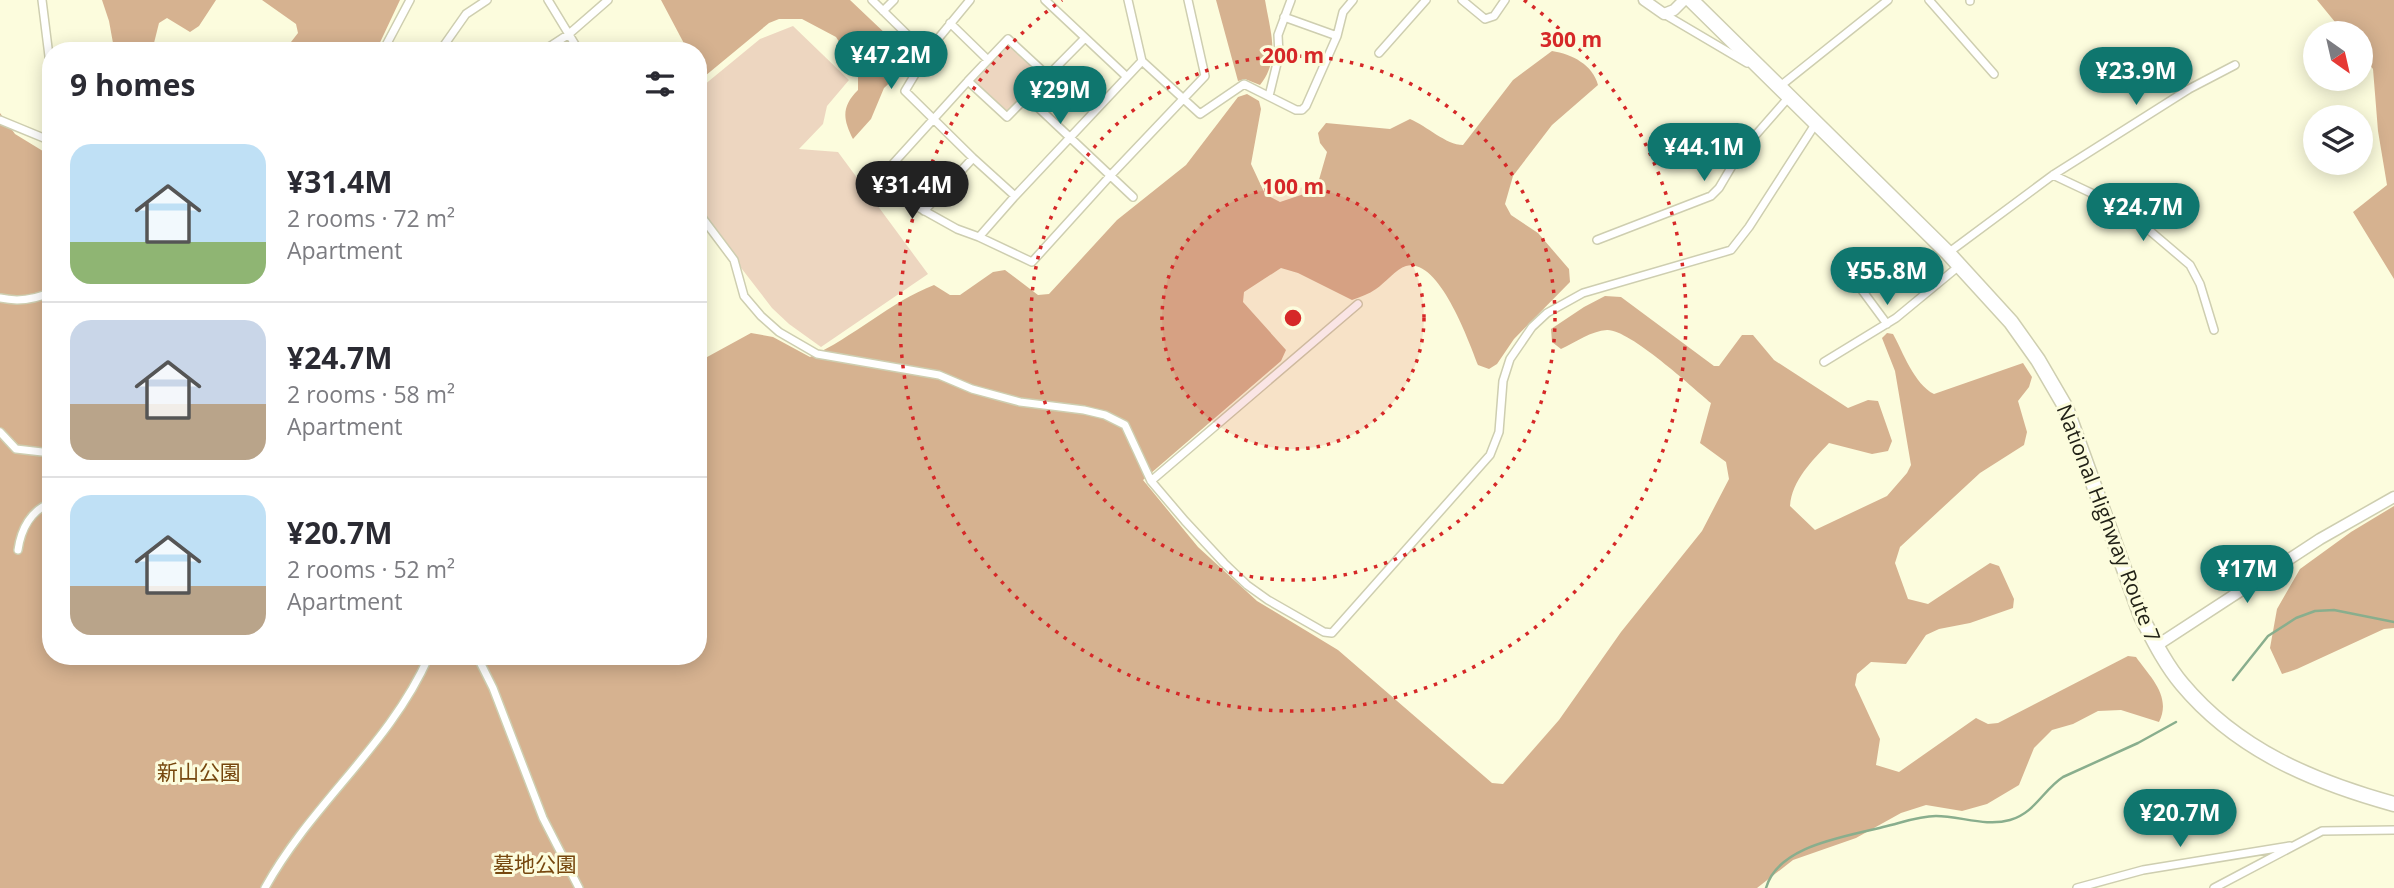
<!DOCTYPE html>
<html lang="en">
<head>
<meta charset="utf-8">
<style>
	:root { --surface:#fff; --page:#f2f2f3; --text:#2b2b33; --muted:#7c7c81; --line:#e1e1e2; --accent:#0f766e }
	body { margin:0; font-family:"Open Sans","Noto Sans JP",sans-serif; background:var(--page); color:var(--text); height:100vh; display:flex; flex-direction:column; font-size:26px; white-space:nowrap }
	* { box-sizing:border-box; margin:0 }
	p { font-size:23px; color:var(--muted) }
	.icon { flex:none; width:38px; height:38px; fill:none; stroke:currentColor; stroke-width:2; stroke-linecap:round; stroke-linejoin:round }
	.map { position:relative; flex:1; overflow:hidden }
	.drawer { position:absolute; left:42px; top:42px; width:665px; height:623px; display:flex; flex-direction:column; background:var(--surface); border-radius:28px; box-shadow:0 4px 18px #0003 }
	.drawer>* { flex:none }
	.needle { width:46px; rotate:146deg }
	.buttons { position:absolute; left:2303px; top:21px; display:grid; gap:14px }
	.buttons a { display:grid; place-items:center; width:70px; height:70px; border-radius:50%; background:var(--surface); box-shadow:0 4px 18px #0003; font-size:35px }
	.price { position:absolute; translate:-50% -60px; padding:0 16px; border-radius:24px; background:var(--accent); color:#fff; font-size:23px; line-height:46px; filter:drop-shadow(0 2px 4px #0008) }
	.price::after { content:''; position:absolute; left:50%; top:42px; width:21px; height:16px; margin-left:-10px; background:inherit; clip-path:polygon(0 0,100% 0,50% 100%) }
	.price.on { background:#222; color:#fff }
	ul { padding:0; list-style:none }
	li { display:flex; align-items:center; gap:21px; height:175px; padding:0 28px }
	li+li { border-top:2px solid var(--line) }
	li span { display:grid; place-items:center; flex:none; width:196px; height:140px; border-radius:21px; color:#555 }
	li>.icon { margin-inline-start:auto }
	span .icon { width:84px; height:84px; fill:#fffc; stroke-width:1 }
	li b { font-size:30px }
	h2 { display:flex; justify-content:space-between; align-items:center; height:84px; padding:0 28px; font-size:30px }
	.map>svg:first-child { display:block }
	.green { fill:#edd6c0 }
	.forest { fill:#d6b290 }
	.lines { fill:none; stroke-linecap:round; stroke-linejoin:round }
	.stream { stroke:#89ae8d; stroke-width:2.5 }
	.street-casing { stroke:#ceceb0; stroke-width:10 }
	.secondary-casing { stroke:#ceceb0; stroke-width:13 }
	.highway-casing { stroke:#ceceb0; stroke-width:17 }
	.street { stroke:#fff; stroke-width:7 }
	.secondary { stroke:#fff; stroke-width:10 }
	.highway { stroke:#fff; stroke-width:14 }
	.ring { fill:none; stroke:#d62828; stroke-width:3.5; stroke-dasharray:3.5 7 }
	.labels { text-anchor:middle; dominant-baseline:central; stroke-width:6; stroke-linejoin:round; paint-order:stroke }
	.street-label { font-size:21px; fill:#222217; stroke:#fcfcdd }
	.park-label { font-size:21px; fill:#76470e; stroke:#fcfcdd }
	.centre { fill:#d62828; stroke:#fcfcdd; stroke-width:3.5 }
	.ring-label { font-size:21px; text-anchor:middle; font-weight:bold; fill:#d62828; stroke:#fcfcdd; stroke-width:6; stroke-linejoin:round; paint-order:stroke }
</style>
</head>
<body>
<div class="map">
<svg width="2394" height="888" viewBox="0 0 2394 888">
	<rect width="100%" height="100%" fill="#fcfcdd"/>
	<!-- green -->
	<path class="green" d="M 793,26 L 849,80 L 827,106 L 823,124 L 799,149 L 838,152 L 928,274 L 821,347 L 789,324 L 772,308 L 698,212 L 698,90 L 760,39 Z
		M 1008,39 L 1048,76 L 1007,117 L 968,81 Z"/>
	<!-- forest -->
	<path class="forest" d="M 102,0 L 216,0 L 199,26 L 190,32 L 167,18 L 159,23 L 152,51 L 106,51 L 113,43 L 109,21 Z
		M 262,0 L 400,0 L 376,51 L 284,51 L 298,33 L 296,24 Z
		M 661,0 L 850,0 L 889,37 L 900,51 L 899,74 L 884,88 L 871,119 L 853,139 C 843,119 841,107 858,90 L 858,71 L 836,37 L 802,19 L 779,19 L 769,23 L 705,76 L 698,66 L 698,51 L 688,51 Z
		M 1216,0 L 1265,0 C 1270,31 1281,59 1260,85 L 1245,79 L 1238,81 Z
		M 2317,0 L 2394,0 L 2394,279 L 2353,212 L 2387,185 L 2378,131 L 2373,69 L 2361,54 L 2361,33 L 2344,33 Z
		M 1552,51 C 1572,54 1593,65 1598,85 L 1552,125 L 1513,176 L 1505,204 L 1511,215 L 1538,233 L 1569,269 L 1570,282 L 1514,339 L 1497,364 L 1489,369 L 1478,365 C 1469,342 1439,257 1406,266 C 1396,269 1385,283 1376,289 C 1369,294 1360,297 1352,300 L 1298,273 L 1281,268 L 1244,292 L 1243,302 L 1286,350 L 1281,361 L 1143,480 L 1198,547 L 1257,601 L 1338,650 L 1492,783 L 1503,784 L 1559,720 L 1621,632 L 1702,531 L 1729,479 L 1726,462 L 1700,443 L 1711,403 C 1692,387 1629,329 1607,330 C 1591,331 1576,342 1561,349 L 1552,342 L 1551,329 L 1584,307 L 1605,296 L 1621,297 L 1714,366 L 1719,366 L 1742,335 L 1753,335 L 1774,360 L 1848,408 L 1868,400 L 1878,401 L 1892,441 L 1888,451 L 1872,454 L 1829,443 C 1812,461 1792,480 1790,506 L 1815,530 L 1887,496 L 1907,473 L 1911,465 L 1895,371 L 1882,338 L 1887,333 L 1893,334 C 1903,352 1914,384 1934,394 L 2023,363 L 2032,377 L 2029,387 L 2018,401 L 2027,432 L 2024,445 L 1980,473 L 1900,547 L 1895,563 L 1908,599 L 1928,604 L 1990,563 L 1999,566 L 2014,599 L 2013,608 L 1970,623 L 1939,629 L 1926,635 L 1906,664 L 1871,662 L 1857,674 L 1855,685 L 1880,739 L 1876,765 L 1899,772 L 1976,718 L 1988,724 L 1998,723 L 2128,656 L 2136,657 C 2150,677 2172,696 2159,722 L 2121,710 L 2098,711 L 2073,724 L 2052,730 L 2034,748 L 2019,785 L 1987,804 L 1962,811 L 1926,805 L 1901,813 L 1856,838 L 1793,860 L 1757,888 L 0,888 L 0,113 L 15,134 L 51,156 L 51,656 L 698,656 L 698,362 L 751,333 L 773,337 L 810,357 C 854,337 890,302 934,285 L 950,295 L 960,295 L 993,272 L 1005,270 L 1038,295 L 1049,294 L 1117,220 L 1186,165 L 1238,97 L 1247,94 L 1259,101 L 1261,109 L 1251,164 L 1265,194 L 1280,202 L 1316,190 L 1327,152 L 1320,143 L 1318,133 L 1326,123 L 1390,129 L 1410,119 C 1427,126 1446,145 1463,145 L 1513,80 Z
		M 2394,506 L 2394,628 L 2384,629 L 2297,669 L 2282,674 L 2270,648 L 2277,609 L 2300,569 L 2351,532 Z"/>
	<g class="lines">
		<!-- stream -->
		<path class="stream" d="M 2233,680 L 2268,636 L 2296,618 L 2315,611 L 2334,610 L 2394,622
			M 1766,888 C 1778,845 1846,837 1883,827 C 1901,823 1918,816 1936,816 C 1960,816 1986,827 2010,820 C 2035,813 2043,790 2063,777 L 2138,743 L 2176,722"/>
		<defs>
			<path id="street" d="M 42,0 L 50,64 L 49,140
				M 548,0 L 579,51
				M 872,0 L 927,54
				M 970,0 L 932,46 L 905,91 L 973,158 L 1015,196
				M 1045,0 L 1127,77
				M 1128,0 L 1142,61 L 1200,114 L 1244,84 L 1296,110 L 1302,110 L 1306,106 L 1337,36 L 1343,12 L 1353,0
				M 1462,0 L 1485,19 L 1494,16 L 1505,0
				M 1929,0 L 1994,74
				M 1970,0 L 1970,1
				M 883,11 L 894,0
				M 1664,14 L 1747,63
				M 1284,17 L 1337,36
				M 950,23 L 988,60
				M 1085,38 L 1007,117 L 968,81 L 890,167 L 914,205 L 957,229 L 979,237 L 1015,196 L 1142,61
				M 383,51 L 410,0
				M 440,51 L 466,14 L 487,0
				M 543,51 L 569,34 L 608,0
				M 1379,53 L 1426,0
				M 968,81 L 1008,39 L 1048,76
				M 1779,87 L 1888,0
				M 1269,96 L 1279,55 L 1278,35 L 1291,0
				M 1027,97 L 1133,197
				M 0,120 L 51,141
				M 2053,175 L 2123,208 L 2190,265 L 2200,284 L 2214,330
				M 924,211 L 973,158
				M 698,212 L 734,260 L 744,296 L 761,316 L 779,332 L 817,354 L 939,375 L 972,389 L 1020,402 L 1084,410 L 1105,415 L 1125,425 L 1151,481 L 1185,521 L 1224,563 L 1247,585 L 1268,600 L 1324,632 L 1332,633 L 1490,455 L 1499,432 L 1503,381 L 1510,359 L 1532,327 L 1547,313 L 1583,293 L 1731,250 L 1749,227 L 1816,123
				M 979,237 L 1032,262 L 1110,176 L 1205,76 L 1188,0
				M 1597,240 L 1711,196 L 1719,188 L 1739,154 L 1789,97
				M 1948,253 L 2053,175 L 2189,89 L 2235,65
				M 1853,278 L 1887,324
				M 0,298 C 18,302 34,300 51,292
				M 1824,362 L 1896,318 L 1959,266
				M 0,432 L 16,449 L 51,453
				M 1151,481 L 1358,304
				M 18,550 C 21,529 31,510 51,503
				M 477,656 L 493,688 L 543,818 L 579,888
				M 265,888 C 311,804 390,745 429,656
				M 2077,888 L 2143,870 L 2290,846
				M 2214,888 L 2322,831 L 2394,830"/>
			<path id="secondary" d="M 1644,0 L 1664,14 L 1674,10 L 1684,0
				M 2156,646 L 2320,539 L 2394,497"/>
			<path id="highway" d="M 1691,0 L 1948,253 L 2011,322 L 2038,360 L 2066,408 L 2141,616 C 2153,639 2165,664 2182,684 C 2237,750 2314,782 2394,804"/>
		</defs>
		<!-- street casing -->
		<use href="#street" class="street-casing"/>
		<!-- secondary casing -->
		<use href="#secondary" class="secondary-casing"/>
		<!-- highway casing -->
		<use href="#highway" class="highway-casing"/>
		<!-- street -->
		<use href="#street" class="street"/>
		<!-- secondary -->
		<use href="#secondary" class="secondary"/>
		<!-- highway -->
		<use href="#highway" class="highway"/>
	</g>
	<!-- distance rings -->
	<circle cx="1293" cy="318" r="131" fill="#d62828" fill-opacity=".12"/>
	<g class="ring">
		<circle cx="1293" cy="318" r="131"/>
		<circle cx="1293" cy="318" r="262"/>
		<path d="M1524 0A393 393 0 1 1 1062 0"/>
	</g>
	<g class="labels">
		<!-- street labels -->
		<g class="street-label">
			<text transform="translate(2109 523) rotate(69)">National Highway Route 7</text>
		</g>
		<!-- park labels -->
		<g class="park-label">
			<text x="199" y="772">新山公園</text>
			<text x="535" y="864">墓地公園</text>
		</g>
	</g>
	<circle cx="1293" cy="318" r="10" class="centre"/>
	<g class="ring-label">
		<text x="1571" y="47">300 m</text>
		<text x="1293" y="63">200 m</text>
		<text x="1293" y="194">100 m</text>
	</g>
</svg>
<div class="buttons">
<a><svg class="needle" viewBox="-14 -14 28 28"><path d="M0-13l5 13h-10z" fill="#e53935"/><path d="M0 13l5-13h-10z" fill="#7c7c81"/></svg></a>
<a><svg class="icon" aria-label="layers" viewBox="0 0 24 24"><path d="M12 4l9 5-9 5-9-5zM3 14l9 5 9-5"/></svg></a>
</div>
<b class="price" style="left:891px;top:91px">¥47.2M</b>
<b class="price" style="left:2136px;top:107px">¥23.9M</b>
<b class="price" style="left:1060px;top:126px">¥29M</b>
<b class="price" style="left:1704px;top:183px">¥44.1M</b>
<b class="price on" style="left:912px;top:221px">¥31.4M</b>
<b class="price" style="left:2143px;top:243px">¥24.7M</b>
<b class="price" style="left:1887px;top:307px">¥55.8M</b>
<b class="price" style="left:2247px;top:605px">¥17M</b>
<b class="price" style="left:2180px;top:849px">¥20.7M</b>
<section class="drawer">
<h2>9 homes<svg class="icon" aria-label="filters" viewBox="0 0 24 24"><path d="M4 7h16M4 17h16"/><circle cx="9" cy="7" r="2"/><circle cx="15" cy="17" r="2"/></svg></h2>
<ul>
<li><span style="background:linear-gradient(#bfe0f5 70%,#8fb573 0)"><svg class="icon" aria-label="home" viewBox="0 0 24 24"><path d="M3 11l9-7 9 7M6 9v11h12V9"/></svg></span><div><b>¥31.4M</b><p>2 rooms · 72 m²</p><p>Apartment</p></div></li>
<li><span style="background:linear-gradient(#c9d6e8 60%,#b9a48a 0)"><svg class="icon" aria-label="home" viewBox="0 0 24 24"><path d="M3 11l9-7 9 7M6 9v11h12V9"/></svg></span><div><b>¥24.7M</b><p>2 rooms · 58 m²</p><p>Apartment</p></div></li>
<li><span style="background:linear-gradient(#bfe0f5 65%,#b9a48a 0)"><svg class="icon" aria-label="home" viewBox="0 0 24 24"><path d="M3 11l9-7 9 7M6 9v11h12V9"/></svg></span><div><b>¥20.7M</b><p>2 rooms · 52 m²</p><p>Apartment</p></div></li>
</ul>
</section>
</div>
</body>
</html>
